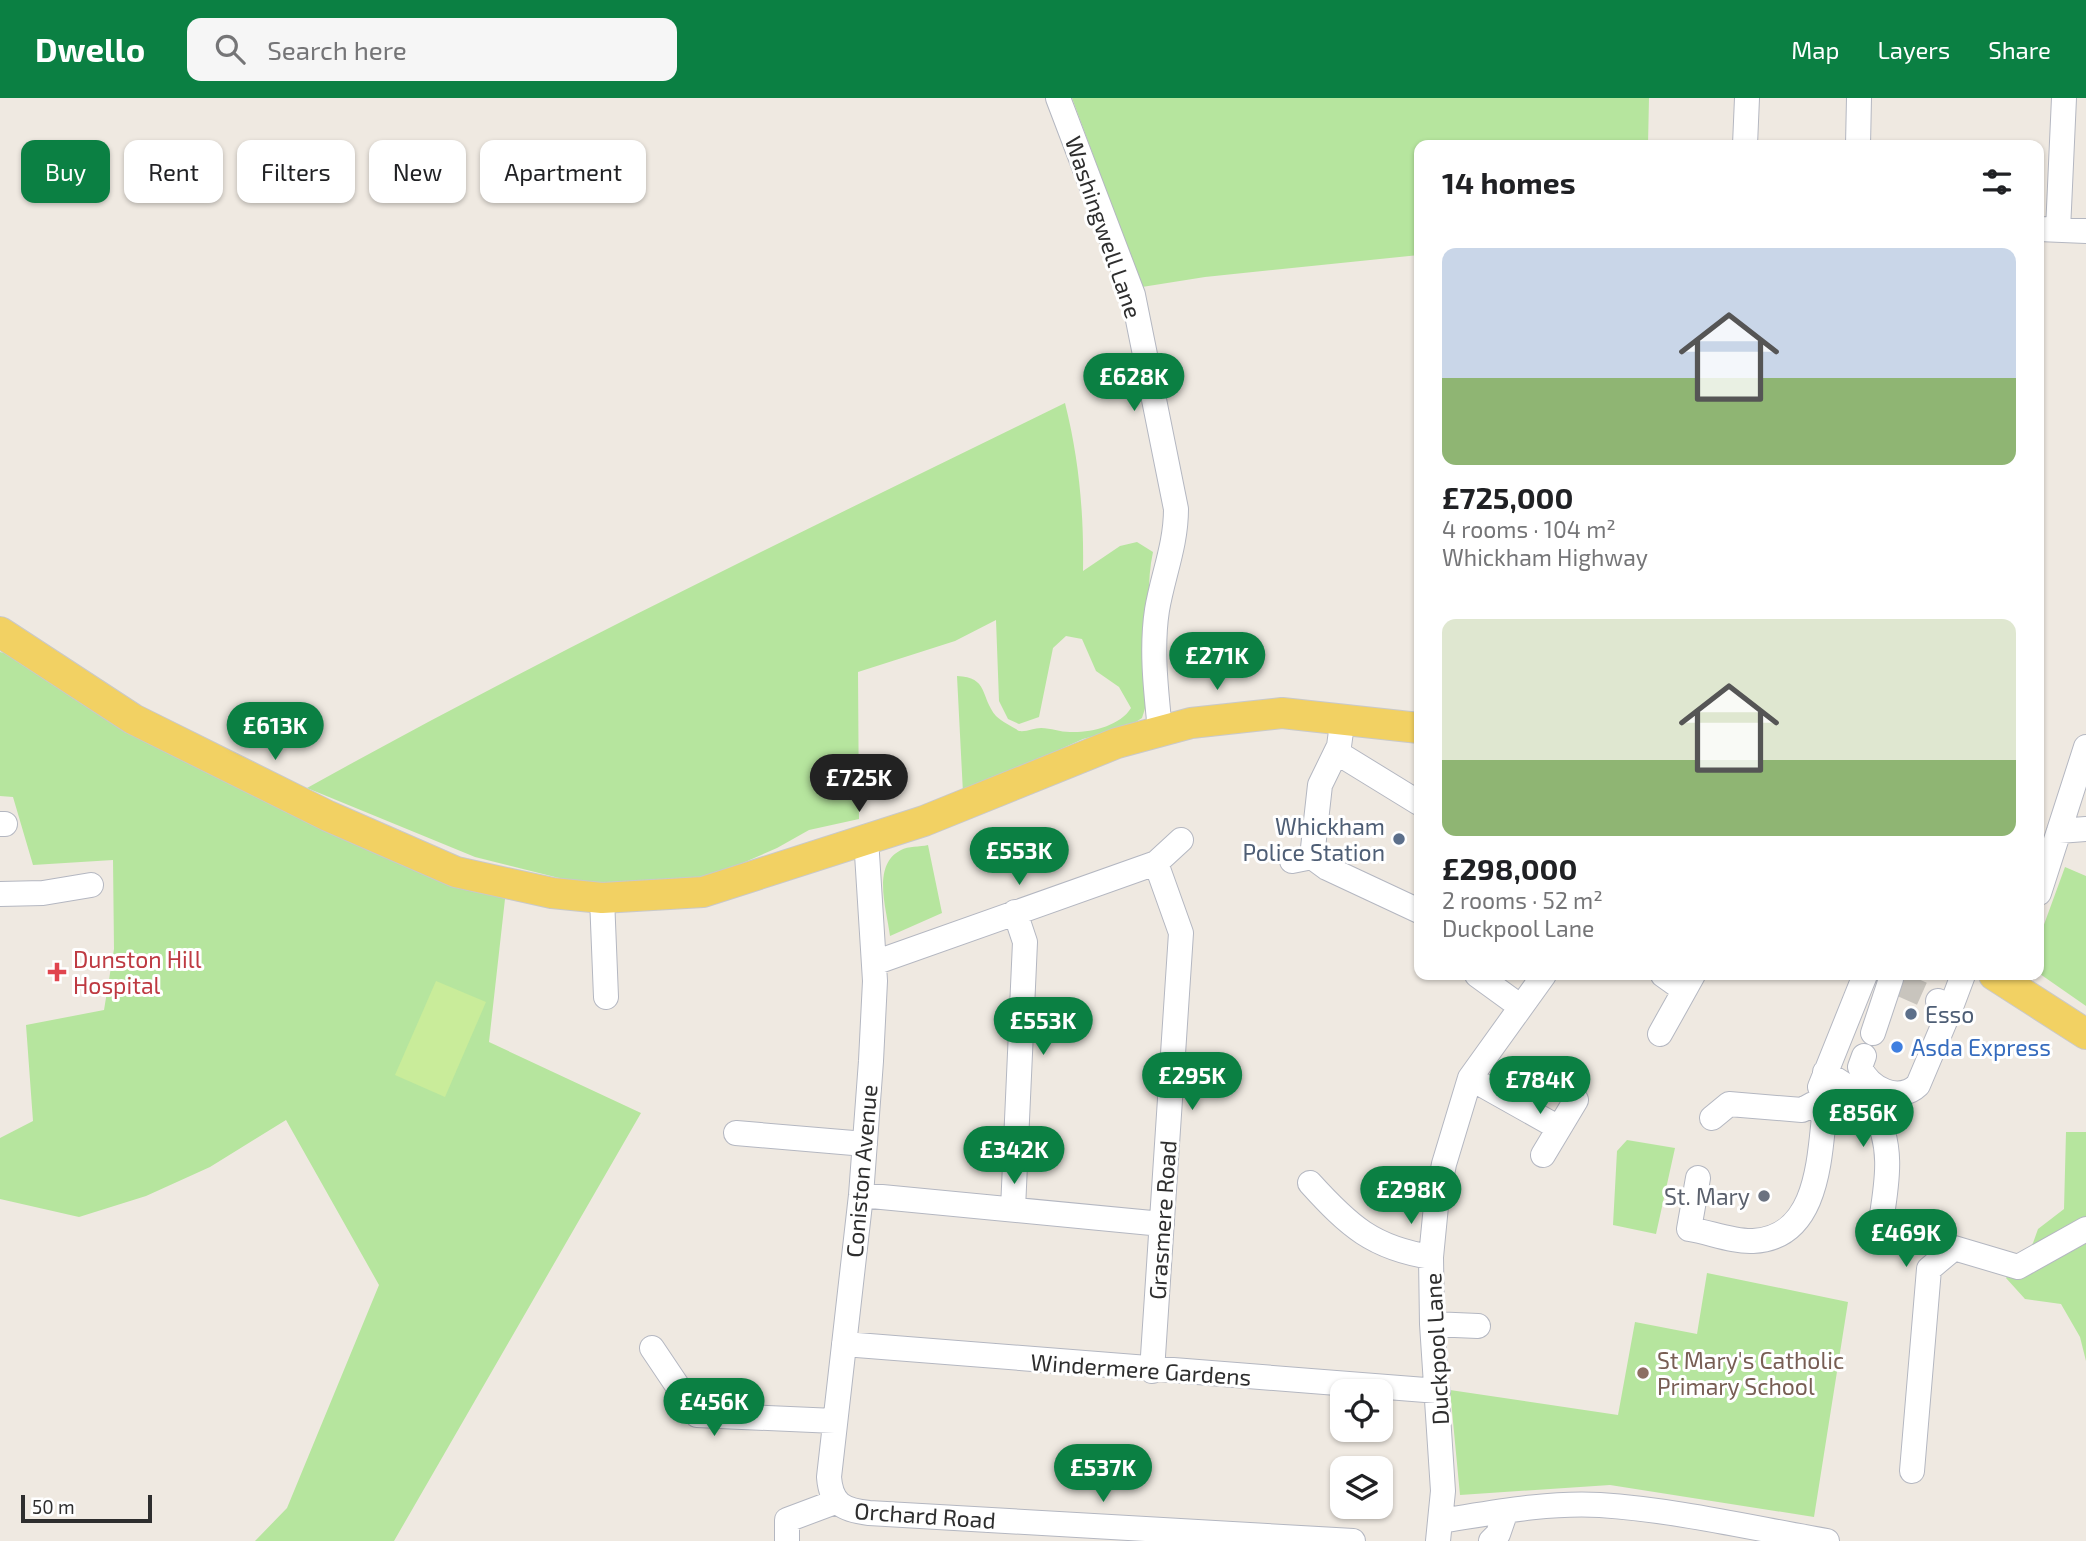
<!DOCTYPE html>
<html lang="en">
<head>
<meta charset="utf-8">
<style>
	:root { --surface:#fff; --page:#f6f6f6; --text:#202124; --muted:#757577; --accent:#0b8043 }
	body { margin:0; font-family:"Exo 2",sans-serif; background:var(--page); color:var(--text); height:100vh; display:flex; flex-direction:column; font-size:26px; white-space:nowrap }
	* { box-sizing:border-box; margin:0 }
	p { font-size:23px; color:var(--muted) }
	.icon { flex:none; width:38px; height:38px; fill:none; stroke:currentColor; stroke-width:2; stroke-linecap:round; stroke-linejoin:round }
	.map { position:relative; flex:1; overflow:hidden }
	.drawer { position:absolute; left:1414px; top:42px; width:630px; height:840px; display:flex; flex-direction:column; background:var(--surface); border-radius:14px; box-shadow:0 2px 5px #0004 }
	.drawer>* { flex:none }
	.hud { position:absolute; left:21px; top:42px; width:665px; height:63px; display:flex; gap:14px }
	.controls { position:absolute; left:1330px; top:1281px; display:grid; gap:14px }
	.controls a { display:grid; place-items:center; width:63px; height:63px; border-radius:14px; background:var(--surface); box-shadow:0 2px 5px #0004; font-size:35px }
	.scale { position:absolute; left:21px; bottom:18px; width:131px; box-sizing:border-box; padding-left:7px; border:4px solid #2e2e2e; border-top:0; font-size:19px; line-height:24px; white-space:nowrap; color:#2e2e2e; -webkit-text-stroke:5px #fff; paint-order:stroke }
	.price { position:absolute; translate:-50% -60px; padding:0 16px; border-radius:24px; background:var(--accent); color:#fff; font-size:23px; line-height:46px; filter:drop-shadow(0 2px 4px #0008) }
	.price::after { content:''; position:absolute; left:50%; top:42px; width:21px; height:16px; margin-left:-10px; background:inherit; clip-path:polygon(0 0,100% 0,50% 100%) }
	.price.on { background:#222; color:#fff }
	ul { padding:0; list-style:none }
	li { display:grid; align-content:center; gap:14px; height:371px; padding:0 28px }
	li span { display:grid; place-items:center; height:217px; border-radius:14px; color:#555 }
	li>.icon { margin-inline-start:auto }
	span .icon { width:126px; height:126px; fill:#fffc; stroke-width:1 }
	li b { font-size:30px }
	h2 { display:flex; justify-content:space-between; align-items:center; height:84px; padding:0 28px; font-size:30px }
	.tag { padding:0 24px; border-radius:14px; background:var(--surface); box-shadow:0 2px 5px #0004; font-size:24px; line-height:63px }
	.tag.on { background:var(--accent); color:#fff }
	header { display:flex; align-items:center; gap:42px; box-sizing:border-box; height:98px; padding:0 35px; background:var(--accent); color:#fff }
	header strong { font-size:33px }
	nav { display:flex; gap:38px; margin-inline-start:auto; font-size:24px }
	.search { width:490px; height:63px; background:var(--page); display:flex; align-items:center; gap:18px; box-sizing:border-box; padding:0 24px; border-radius:14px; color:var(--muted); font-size:26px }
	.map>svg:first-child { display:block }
	.green { fill:#b6e59e }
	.pitch { fill:#c9ec9a }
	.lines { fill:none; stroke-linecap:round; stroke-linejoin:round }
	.minor-tunnel { stroke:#c8c4bd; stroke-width:24; stroke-dasharray:24 12; stroke-linecap:butt }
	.minor-casing { stroke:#b4b7c1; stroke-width:26 }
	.major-casing { stroke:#c9c9c9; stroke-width:32 }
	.minor { stroke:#fff; stroke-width:24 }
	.major { stroke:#f2d163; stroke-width:30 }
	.service-dot { fill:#5c6f8a; stroke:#fff; stroke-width:2.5 }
	.health-dot { fill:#e0444e; stroke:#fff; stroke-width:2.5 }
	.shop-dot { fill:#3f7fe0; stroke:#fff; stroke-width:2.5 }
	.worship-dot { fill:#6b7280; stroke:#fff; stroke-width:2.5 }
	.education-dot { fill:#8d6e63; stroke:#fff; stroke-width:2.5 }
	.labels { text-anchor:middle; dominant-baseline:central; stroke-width:6; stroke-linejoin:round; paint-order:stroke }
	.street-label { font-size:23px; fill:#2e2e2e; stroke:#fff }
	.service-label { font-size:23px; fill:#4e5e75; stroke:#fff; text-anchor:end }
	.health-label { font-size:23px; fill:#be3a42; stroke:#fff; text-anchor:start }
	.shop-label { font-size:23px; fill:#366cbe; stroke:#fff; text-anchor:start }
	.worship-label { font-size:23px; fill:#5b616d; stroke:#fff; text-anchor:end }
	.education-label { font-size:23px; fill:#785e54; stroke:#fff; text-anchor:start }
</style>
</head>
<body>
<header>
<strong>Dwello</strong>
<div class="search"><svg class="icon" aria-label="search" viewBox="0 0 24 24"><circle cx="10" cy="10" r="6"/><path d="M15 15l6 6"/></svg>Search here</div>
<nav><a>Map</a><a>Layers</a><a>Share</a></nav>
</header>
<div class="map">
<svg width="2086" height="1443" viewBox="0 0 2086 1443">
	<rect width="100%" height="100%" fill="#efe9e1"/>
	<!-- green -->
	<path class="green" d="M 1072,0 L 1649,0 L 1648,47 L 1419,47 L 1419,157 L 1205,179 L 1142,189 Z
		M 1065,305 C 1079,361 1084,415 1083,473 L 1120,448 L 1137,444 L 1153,454 C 1141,509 1161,568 1142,620 L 1128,629 L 1083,641 L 963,695 L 957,578 C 989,579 980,599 996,618 C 1002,624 1013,629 1019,633 C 1027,634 1034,630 1041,630 C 1051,630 1060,634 1070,634 C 1090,635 1120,628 1131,610 L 1119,589 L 1096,573 L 1082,541 L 1066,538 L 1053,550 L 1039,619 L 1019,626 L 1008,621 L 999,603 L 996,522 L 955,543 L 858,574 L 859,721 L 809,732 L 777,750 L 706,781 L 634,788 L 563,781 L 475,759 L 307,690 C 555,552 810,430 1065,305 Z
		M 0,554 L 12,557 L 443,778 L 505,801 L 489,944 L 641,1015 L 394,1443 L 255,1443 L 287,1410 L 379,1187 L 286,1022 L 210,1069 L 146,1098 L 79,1119 L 0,1101 L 0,1040 L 33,1023 L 26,927 L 104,912 L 114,851 L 113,762 L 33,767 L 13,699 L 0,698 Z
		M 928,747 L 942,815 L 890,838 C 887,812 871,767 901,752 C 908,748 920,749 928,747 Z
		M 2065,769 L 2086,778 L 2086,908 L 2040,876 L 2042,832 Z
		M 2066,1034 L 2086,1034 L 2086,1263 L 2080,1239 L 2061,1206 L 2025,1201 L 2006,1180 L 2033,1145 L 2038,1131 L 2064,1111 Z
		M 1627,1042 L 1675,1050 L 1656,1136 L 1613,1127 L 1617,1053 Z
		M 1707,1175 L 1848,1204 L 1814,1419 L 1610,1387 L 1460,1397 L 1450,1292 L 1618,1317 L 1635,1224 L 1697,1236 Z"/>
	<!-- pitch -->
	<path class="pitch" d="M 436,883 L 486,904 L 445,999 L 395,977 Z"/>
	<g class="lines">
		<!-- minor-tunnel -->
		<path class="minor-tunnel" d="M 1900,886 L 1938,903"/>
		<defs>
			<path id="minor" d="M 1058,0 L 1133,197 L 1176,411 C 1176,447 1163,477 1157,512 C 1151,551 1156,593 1160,632
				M 1745,47 L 1747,0
				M 1858,47 L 1859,0
				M 2039,131 L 2086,133
				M 2058,132 L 2064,0
				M 1336,654 L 1419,705
				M 0,726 L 5,726
				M 2059,733 L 2086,731
				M 866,740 L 875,883 L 871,963 L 861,1097 L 829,1379 C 831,1406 843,1412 869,1415 L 1353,1443
				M 1312,759 L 1327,770 L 1419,813
				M 1292,763 L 1312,759 L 1320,687 L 1339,648 L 1343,619
				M 2039,795 L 2086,649
				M 0,796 L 43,795 L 91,787
				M 602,800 L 606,899
				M 874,865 L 1156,765 L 1181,742
				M 1477,877 L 1521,909
				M 1663,877 L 1684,892
				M 1938,903 L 1951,909 L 1963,877
				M 1873,935 L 1891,881
				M 1660,936 L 1693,877
				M 1864,958 L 1860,969 C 1869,990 1898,1006 1918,987 L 1951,909
				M 1825,974 C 1839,984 1862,996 1872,1010 C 1897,1049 1885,1094 1879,1136
				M 1470,980 L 1559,1030
				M 1820,989 L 1865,877
				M 1712,1020 L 1729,1006 L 1802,1012 L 1813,1006
				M 736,1035 L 865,1046
				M 1543,1057 L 1576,1002
				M 1698,1080 L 1689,1131 C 1709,1134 1733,1144 1753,1143 C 1816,1140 1819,1066 1824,1019 L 1813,1006
				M 1310,1085 C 1349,1128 1373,1150 1431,1159
				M 861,1097 L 1162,1126
				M 1013,1111 L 1025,844 L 1015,814
				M 1432,1226 L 1478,1228
				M 844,1246 L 1438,1293
				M 652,1250 L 697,1317 L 835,1323
				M 1152,1273 L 1181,835 L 1156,765
				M 1912,1373 L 1929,1171 L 1954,1150 L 2018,1169 L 2086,1131
				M 1440,1423 C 1492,1415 1546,1404 1600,1407 C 1676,1412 1752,1430 1827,1443
				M 787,1443 L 787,1422 L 835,1404
				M 1438,1443 L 1443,1393 L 1432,1226 L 1431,1159 L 1436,1108 L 1444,1066 L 1470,980 L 1544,877
				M 1491,1443 L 1498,1436 L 1506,1413"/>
			<path id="major" d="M 0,534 L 133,621 L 328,718 L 456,774 L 552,795 L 602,800 L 703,794 L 924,723 L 1117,645 L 1191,625 L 1282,615 L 1419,630
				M 1994,877 L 2086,936"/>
		</defs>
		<!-- minor casing -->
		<use href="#minor" class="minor-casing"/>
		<!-- major casing -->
		<use href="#major" class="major-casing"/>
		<!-- minor -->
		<use href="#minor" class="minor"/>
		<!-- major -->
		<use href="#major" class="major"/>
	</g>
	<!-- markers -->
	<g class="service-dot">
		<circle cx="1399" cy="741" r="7"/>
		<circle cx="1911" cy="916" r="7"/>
	</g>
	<path class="health-dot" d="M53.5 863.5h7v7h7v7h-7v7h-7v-7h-7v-7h7z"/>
	<circle class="shop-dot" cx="1897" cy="949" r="7"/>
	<circle class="worship-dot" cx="1764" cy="1098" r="7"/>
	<circle class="education-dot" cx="1643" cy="1275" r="7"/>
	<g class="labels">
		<!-- street labels -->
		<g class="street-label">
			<text transform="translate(1104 129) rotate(71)">Washingwell Lane</text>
			<text transform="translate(861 1073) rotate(-85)">Coniston Avenue</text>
			<text transform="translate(1162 1122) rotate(-86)">Grasmere Road</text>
			<text transform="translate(1436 1251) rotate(-93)">Duckpool Lane</text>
			<text transform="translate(1141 1271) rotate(4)">Windermere Gardens</text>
			<text transform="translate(925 1417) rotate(4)">Orchard Road</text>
		</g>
		<!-- service labels -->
		<g class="service-label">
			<text x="1385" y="728">Whickham<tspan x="1385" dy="26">Police Station</tspan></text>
			<text x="1925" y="916" text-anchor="start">Esso</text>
		</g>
		<!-- health labels -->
		<g class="health-label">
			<text x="73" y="861">Dunston Hill<tspan x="73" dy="26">Hospital</tspan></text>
		</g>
		<!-- shop labels -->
		<g class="shop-label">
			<text x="1911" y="949">Asda Express</text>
		</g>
		<!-- worship labels -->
		<g class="worship-label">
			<text x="1750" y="1098">St. Mary</text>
		</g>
		<!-- education labels -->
		<g class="education-label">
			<text x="1657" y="1262">St Mary's Catholic<tspan x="1657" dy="26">Primary School</tspan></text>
		</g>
	</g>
</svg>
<div class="controls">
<a><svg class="icon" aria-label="locate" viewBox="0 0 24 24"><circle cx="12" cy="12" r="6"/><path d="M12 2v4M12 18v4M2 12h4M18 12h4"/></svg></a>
<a><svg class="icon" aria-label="layers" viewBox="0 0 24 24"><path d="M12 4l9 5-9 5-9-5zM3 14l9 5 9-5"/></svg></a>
</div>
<div class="scale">50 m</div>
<b class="price" style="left:1134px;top:315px">£628K</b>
<b class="price" style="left:1217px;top:594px">£271K</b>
<b class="price" style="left:275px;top:664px">£613K</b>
<b class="price on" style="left:859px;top:716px">£725K</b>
<b class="price" style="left:1019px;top:789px">£553K</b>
<b class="price" style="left:1043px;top:959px">£553K</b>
<b class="price" style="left:1192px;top:1014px">£295K</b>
<b class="price" style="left:1540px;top:1018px">£784K</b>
<b class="price" style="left:1863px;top:1051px">£856K</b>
<b class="price" style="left:1014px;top:1088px">£342K</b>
<b class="price" style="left:1411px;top:1128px">£298K</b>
<b class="price" style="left:1906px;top:1171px">£469K</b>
<b class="price" style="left:714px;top:1340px">£456K</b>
<b class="price" style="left:1103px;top:1406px">£537K</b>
<div class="hud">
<a class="tag on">Buy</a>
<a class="tag">Rent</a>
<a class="tag">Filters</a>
<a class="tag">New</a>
<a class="tag">Apartment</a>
</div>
<section class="drawer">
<h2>14 homes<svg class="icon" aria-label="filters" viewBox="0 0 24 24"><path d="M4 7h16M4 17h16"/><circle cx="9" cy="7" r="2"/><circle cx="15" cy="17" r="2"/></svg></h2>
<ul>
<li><span style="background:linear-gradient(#c9d6e8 60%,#8fb573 0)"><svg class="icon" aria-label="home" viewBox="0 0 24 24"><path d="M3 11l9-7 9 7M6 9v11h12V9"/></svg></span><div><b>£725,000</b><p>4 rooms · 104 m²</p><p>Whickham Highway</p></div></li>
<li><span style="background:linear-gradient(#dfe7d0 65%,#8fb573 0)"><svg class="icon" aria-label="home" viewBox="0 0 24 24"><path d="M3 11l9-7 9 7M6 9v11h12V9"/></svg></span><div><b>£298,000</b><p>2 rooms · 52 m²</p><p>Duckpool Lane</p></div></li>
</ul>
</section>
</div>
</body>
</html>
